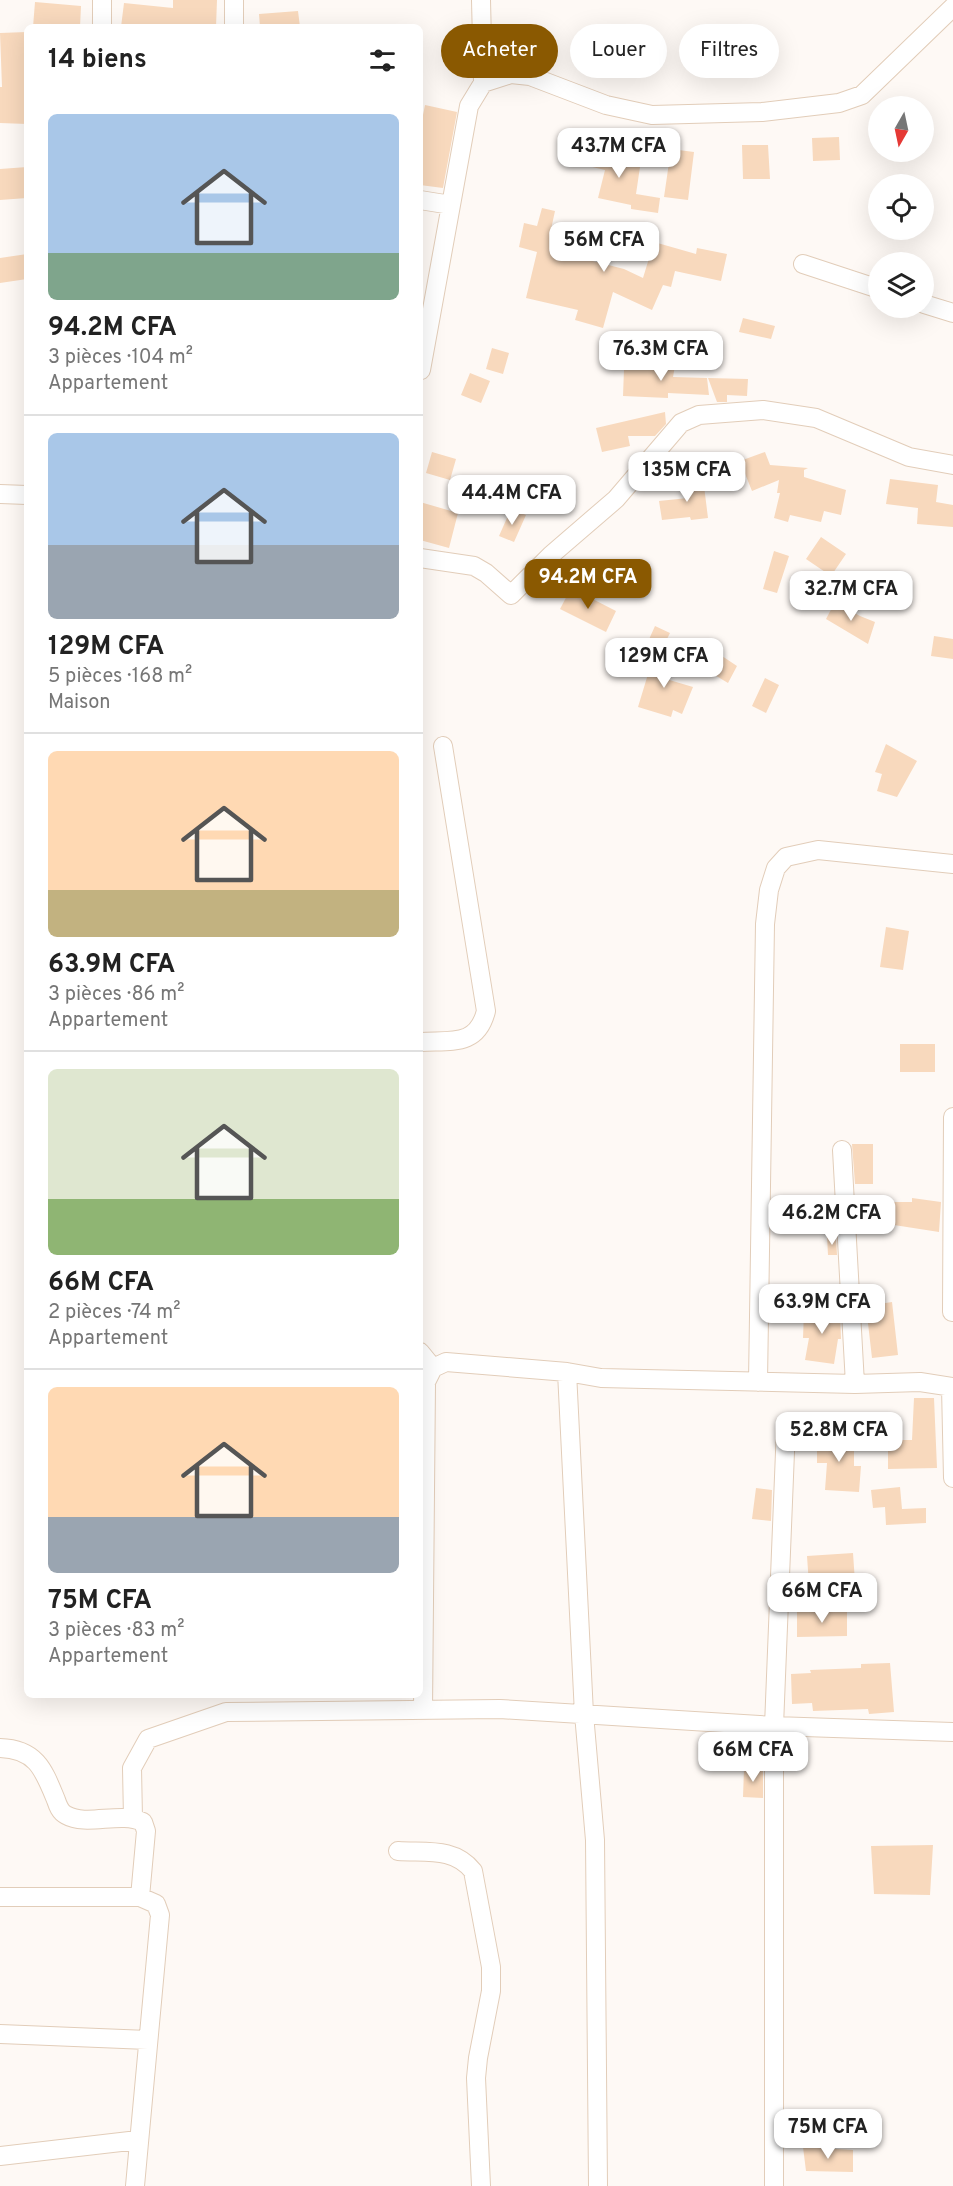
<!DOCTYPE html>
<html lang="fr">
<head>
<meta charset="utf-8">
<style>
	:root { --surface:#fff; --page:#f6f6f6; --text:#222; --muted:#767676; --line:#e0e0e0; --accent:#8a5901 }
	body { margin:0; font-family:Overpass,sans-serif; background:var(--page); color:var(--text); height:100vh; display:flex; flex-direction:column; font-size:22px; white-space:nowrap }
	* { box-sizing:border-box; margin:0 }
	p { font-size:20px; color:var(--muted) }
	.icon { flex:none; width:33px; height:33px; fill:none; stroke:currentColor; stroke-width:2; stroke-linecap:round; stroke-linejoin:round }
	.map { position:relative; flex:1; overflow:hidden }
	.panel { position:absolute; left:24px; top:24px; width:399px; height:1674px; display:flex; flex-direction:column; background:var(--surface); border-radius:9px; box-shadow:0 6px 24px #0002 }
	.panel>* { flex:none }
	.top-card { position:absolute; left:441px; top:24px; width:422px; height:54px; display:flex; gap:12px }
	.needle { width:39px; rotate:189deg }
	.fabs { position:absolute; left:868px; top:96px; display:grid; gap:12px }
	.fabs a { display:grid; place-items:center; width:66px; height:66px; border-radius:50%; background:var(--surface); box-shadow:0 6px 24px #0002; font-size:30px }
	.price { position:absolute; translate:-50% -51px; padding:0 14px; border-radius:12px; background:#fff; color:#222; font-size:20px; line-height:39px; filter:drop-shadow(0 2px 3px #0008) }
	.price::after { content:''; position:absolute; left:50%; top:36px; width:18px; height:14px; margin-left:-9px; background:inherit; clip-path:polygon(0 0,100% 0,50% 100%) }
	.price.selected { background:var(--accent); color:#fff }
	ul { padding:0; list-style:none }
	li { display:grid; align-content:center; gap:12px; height:318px; padding:0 24px }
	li+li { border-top:2px solid var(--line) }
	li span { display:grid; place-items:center; height:186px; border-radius:9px; color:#555 }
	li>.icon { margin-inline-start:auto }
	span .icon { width:108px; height:108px; fill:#fffc; stroke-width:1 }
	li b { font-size:26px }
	h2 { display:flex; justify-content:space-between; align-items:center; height:72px; padding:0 24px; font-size:26px }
	.tag { padding:0 21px; border-radius:27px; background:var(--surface); box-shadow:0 6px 24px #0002; font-size:21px; line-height:54px }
	.tag.selected { background:var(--accent); color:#fff }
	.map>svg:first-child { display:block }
	.building { fill:#f8d9bd }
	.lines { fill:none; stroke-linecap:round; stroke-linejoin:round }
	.street-casing { stroke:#e2cdb9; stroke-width:20 }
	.street { stroke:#fff; stroke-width:18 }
</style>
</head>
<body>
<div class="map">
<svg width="953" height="2186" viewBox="0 0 953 2186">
	<rect width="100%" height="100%" fill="#fef9f5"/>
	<!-- building -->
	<path class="building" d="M 173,0 L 217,0 L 216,27 L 121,27 L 124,3 L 173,8 Z
		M 35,2 L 81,6 L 80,27 L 33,27 Z
		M 298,11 L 300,27 L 260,27 L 259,14 Z
		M 27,32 L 27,124 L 0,123 L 0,87 L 2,87 L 0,33 Z
		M 425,105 L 457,112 L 443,188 L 420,185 L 420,120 L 422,120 Z
		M 839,137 L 840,160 L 813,161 L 812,138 Z
		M 590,142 L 623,150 L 620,164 L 640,167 L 636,194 L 660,198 L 658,213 L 631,209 L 631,205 L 598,198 L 605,170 L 584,165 Z
		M 742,145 L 768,145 L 770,179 L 743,179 Z
		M 671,149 L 694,152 L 688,200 L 664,197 Z
		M 27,167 L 27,198 L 0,200 L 0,169 Z
		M 542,208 L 555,211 L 550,234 L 576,240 L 573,256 L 624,269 L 643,278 L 654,242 L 696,254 L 697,248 L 727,254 L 721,281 L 675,271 L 671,287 L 663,285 L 652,310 L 613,292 L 603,328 L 575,320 L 578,310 L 526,298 L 537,252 L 519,247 L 524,223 L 537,226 Z
		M 27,254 L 27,279 L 0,283 L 0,258 Z
		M 743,318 L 775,326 L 771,339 L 739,332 Z
		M 492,348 L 509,353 L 503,374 L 486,369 Z
		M 658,357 L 676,360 L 673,377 L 707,378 L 709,395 L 668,393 L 668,398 L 623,396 L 624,369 L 656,370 Z
		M 470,373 L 490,381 L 481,403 L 461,395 Z
		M 708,378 L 748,379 L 747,396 L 727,395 L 727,402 L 717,402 Z
		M 665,412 L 666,424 L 655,436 L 628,436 L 630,446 L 602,452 L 596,428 Z
		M 432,452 L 456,459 L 450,480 L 426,473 Z
		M 765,452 L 770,465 L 808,468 L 804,470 L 804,477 L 846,490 L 841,515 L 824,511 L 821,522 L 790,515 L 788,522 L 774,518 L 780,493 L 777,493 L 779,480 L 752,491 L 740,461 Z
		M 703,478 L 708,518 L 691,520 L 690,517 L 662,520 L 659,501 L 688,498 L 685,481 Z
		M 890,479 L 938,485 L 936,502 L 953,505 L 953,527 L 917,524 L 918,508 L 886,504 Z
		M 420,502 L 458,513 L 449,548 L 420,540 Z
		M 511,509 L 526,515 L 514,542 L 499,536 Z
		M 821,537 L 846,554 L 831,576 L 806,559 Z
		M 774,551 L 789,556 L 777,593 L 763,589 Z
		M 571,588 L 616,611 L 606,632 L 560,609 Z
		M 835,602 L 860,616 L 875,622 L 868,644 L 826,619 Z
		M 655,626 L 670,633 L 660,653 L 646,646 Z
		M 934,636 L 953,639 L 953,659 L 931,656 Z
		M 655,651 L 674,657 L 666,679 L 693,687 L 682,714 L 673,710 L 671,717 L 638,707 Z
		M 719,654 L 737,666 L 728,683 L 708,671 Z
		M 765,678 L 779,685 L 766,713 L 752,706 Z
		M 886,744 L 917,761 L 897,797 L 877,791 L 882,774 L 875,772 Z
		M 886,927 L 909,931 L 903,970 L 880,967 Z
		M 900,1044 L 935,1044 L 935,1072 L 900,1072 Z
		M 852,1144 L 873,1144 L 873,1184 L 855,1184 Z
		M 912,1198 L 941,1202 L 939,1232 L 894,1225 L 864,1225 L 864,1202 L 912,1202 Z
		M 827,1236 L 836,1236 L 837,1255 L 828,1255 Z
		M 892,1302 L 898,1355 L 872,1358 L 866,1306 Z
		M 804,1310 L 840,1312 L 841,1339 L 838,1339 L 834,1364 L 805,1360 L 809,1338 L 803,1338 Z
		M 914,1398 L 934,1398 L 937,1468 L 888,1469 L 888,1440 L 912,1440 Z
		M 817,1436 L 854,1436 L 854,1466 L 861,1466 L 859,1492 L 825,1490 L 827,1463 L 817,1463 Z
		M 900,1487 L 902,1509 L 926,1508 L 926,1523 L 886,1525 L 885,1507 L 873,1508 L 871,1490 Z
		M 756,1488 L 772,1490 L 771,1521 L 752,1519 Z
		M 853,1553 L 855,1582 L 809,1585 L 807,1556 Z
		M 847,1610 L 847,1636 L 797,1637 L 797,1611 Z
		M 890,1663 L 894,1712 L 869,1714 L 868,1709 L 813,1711 L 812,1703 L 792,1704 L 791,1674 L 811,1673 L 810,1670 L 861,1668 L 861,1664 Z
		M 744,1769 L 763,1769 L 763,1798 L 743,1797 Z
		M 933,1845 L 930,1895 L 874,1894 L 871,1846 Z
		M 803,2147 L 853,2150 L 853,2172 L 806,2171 Z"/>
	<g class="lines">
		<defs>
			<path id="street" d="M 102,0 L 102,27
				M 234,0 L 234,27
				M 483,83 L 511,74 L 530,76 L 606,105 L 652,115 L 762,112 L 839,103 L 862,95 L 953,7
				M 420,200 L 451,205
				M 803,264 L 879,289
				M 924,304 L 953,313
				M 421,370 L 469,106 L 483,83 L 481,0
				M 0,494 L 27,495
				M 420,558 L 474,566 L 486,573 L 511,595 L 551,555 L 616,499 L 681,423 L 699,415 L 763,410 L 816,418 L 909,457 L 953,465
				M 420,1042 C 451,1040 477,1047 486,1011 L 443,746
				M 842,1150 L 855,1384
				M 952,1312 L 953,1117
				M 420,1352 L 433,1368
				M 567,1372 L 584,1714 L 595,1840 L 598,2186
				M 758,1382 L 765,924 L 769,890 L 776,868 L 786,857 L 818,850 L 953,864
				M 951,1387 L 953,1478
				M 423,1710 L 426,1382 L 433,1368 L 446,1362 L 567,1372 L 601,1378 L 855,1384 L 920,1382 L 953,1387
				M 0,1748 C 37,1749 44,1771 56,1800 C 58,1806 60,1812 66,1815 C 87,1827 120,1811 143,1822 L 146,1831 L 140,1897
				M 133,1818 L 132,1768 L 148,1739 L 226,1712 L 500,1709 L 774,1726 L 953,1732
				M 398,1851 C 426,1853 454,1847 473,1871 L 491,1967 L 491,1991 L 478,2058 L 476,2078 L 481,2186
				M 0,1897 L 140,1897 L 156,1904 L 160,1915 L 135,2186
				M 0,2034 L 148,2040
				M 0,2156 L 138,2140
				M 774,2186 L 774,1726 L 786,1427"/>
		</defs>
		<!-- street casing -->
		<use href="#street" class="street-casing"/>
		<!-- street -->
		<use href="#street" class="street"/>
	</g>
</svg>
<div class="fabs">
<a><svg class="needle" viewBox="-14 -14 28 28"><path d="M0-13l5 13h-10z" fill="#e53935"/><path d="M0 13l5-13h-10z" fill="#767676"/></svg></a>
<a><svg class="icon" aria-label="locate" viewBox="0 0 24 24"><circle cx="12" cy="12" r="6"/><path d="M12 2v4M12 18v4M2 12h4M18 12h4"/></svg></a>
<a><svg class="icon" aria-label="layers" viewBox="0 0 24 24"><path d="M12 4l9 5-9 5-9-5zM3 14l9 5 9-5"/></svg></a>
</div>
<b class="price" style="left:619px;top:179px">43.7M CFA</b>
<b class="price" style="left:604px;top:273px">56M CFA</b>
<b class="price" style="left:661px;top:382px">76.3M CFA</b>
<b class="price" style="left:687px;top:503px">135M CFA</b>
<b class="price" style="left:512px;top:526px">44.4M CFA</b>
<b class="price selected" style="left:588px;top:610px">94.2M CFA</b>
<b class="price" style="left:851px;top:622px">32.7M CFA</b>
<b class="price" style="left:664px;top:689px">129M CFA</b>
<b class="price" style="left:832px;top:1246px">46.2M CFA</b>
<b class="price" style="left:822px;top:1335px">63.9M CFA</b>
<b class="price" style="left:839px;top:1463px">52.8M CFA</b>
<b class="price" style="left:822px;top:1624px">66M CFA</b>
<b class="price" style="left:753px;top:1783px">66M CFA</b>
<b class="price" style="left:828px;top:2160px">75M CFA</b>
<div class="top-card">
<a class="tag selected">Acheter</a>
<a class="tag">Louer</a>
<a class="tag">Filtres</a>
</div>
<section class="panel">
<h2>14 biens<svg class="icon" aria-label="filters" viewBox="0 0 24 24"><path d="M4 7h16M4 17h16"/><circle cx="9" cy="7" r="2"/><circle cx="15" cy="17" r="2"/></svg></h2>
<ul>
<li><span style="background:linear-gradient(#a9c7e8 75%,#7fa58c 0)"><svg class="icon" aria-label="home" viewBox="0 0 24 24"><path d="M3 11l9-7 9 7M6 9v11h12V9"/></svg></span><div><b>94.2M CFA</b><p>3 pièces · 104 m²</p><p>Appartement</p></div></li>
<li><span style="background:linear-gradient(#a9c7e8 60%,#9aa5b1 0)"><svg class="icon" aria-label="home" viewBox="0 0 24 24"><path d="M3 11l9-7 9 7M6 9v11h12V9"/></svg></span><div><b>129M CFA</b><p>5 pièces · 168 m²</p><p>Maison</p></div></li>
<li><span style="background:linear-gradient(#ffd9b3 75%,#c2b280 0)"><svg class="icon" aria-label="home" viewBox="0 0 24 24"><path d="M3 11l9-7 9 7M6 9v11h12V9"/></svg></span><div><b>63.9M CFA</b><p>3 pièces · 86 m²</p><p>Appartement</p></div></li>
<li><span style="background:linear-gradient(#dfe7d0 70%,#8fb573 0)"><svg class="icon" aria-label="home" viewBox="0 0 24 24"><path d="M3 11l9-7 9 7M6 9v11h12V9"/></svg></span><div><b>66M CFA</b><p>2 pièces · 74 m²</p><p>Appartement</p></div></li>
<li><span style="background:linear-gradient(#ffd9b3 70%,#9aa5b1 0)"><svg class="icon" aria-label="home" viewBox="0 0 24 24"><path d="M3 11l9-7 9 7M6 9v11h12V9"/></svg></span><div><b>75M CFA</b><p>3 pièces · 83 m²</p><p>Appartement</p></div></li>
</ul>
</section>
</div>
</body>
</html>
